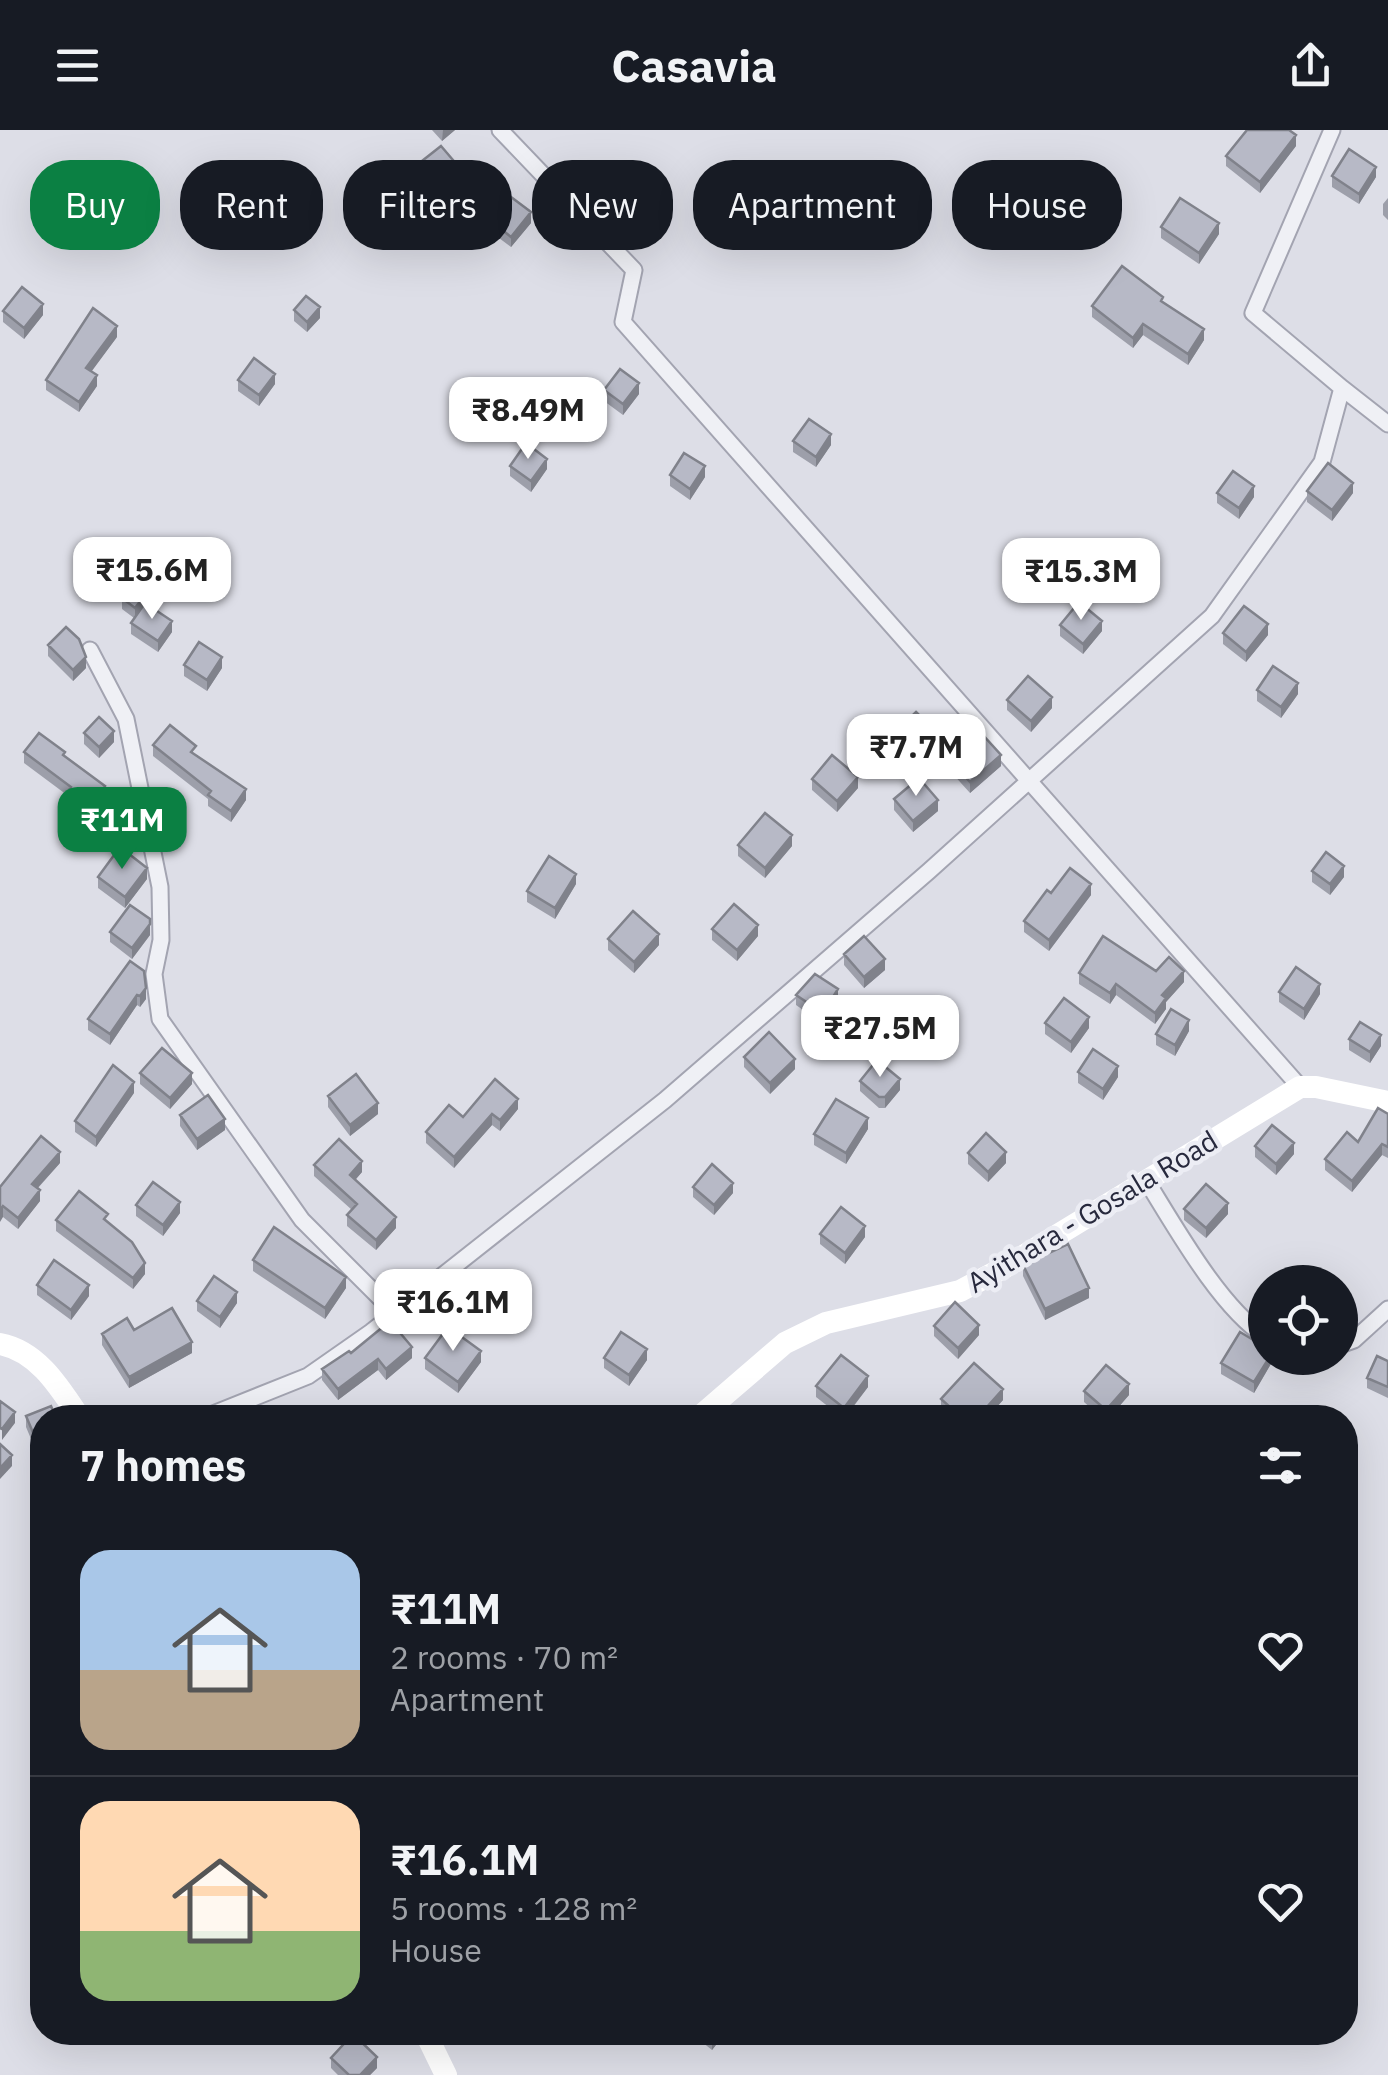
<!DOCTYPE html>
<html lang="en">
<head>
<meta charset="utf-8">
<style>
	:root { --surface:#171b24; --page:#20242c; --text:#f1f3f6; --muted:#9ea1a6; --line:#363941; --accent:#0b8043 }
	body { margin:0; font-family:"IBM Plex Sans",sans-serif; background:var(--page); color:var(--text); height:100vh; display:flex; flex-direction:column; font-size:38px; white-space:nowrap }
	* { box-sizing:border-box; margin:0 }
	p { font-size:32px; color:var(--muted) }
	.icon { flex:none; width:55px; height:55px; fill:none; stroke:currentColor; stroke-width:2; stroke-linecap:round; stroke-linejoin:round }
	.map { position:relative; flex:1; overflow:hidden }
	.sheet { position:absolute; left:30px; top:1275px; width:1328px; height:640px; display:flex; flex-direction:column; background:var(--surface); border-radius:40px; box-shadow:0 10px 40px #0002 }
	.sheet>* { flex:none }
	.banner { position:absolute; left:30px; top:30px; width:1330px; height:90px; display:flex; gap:20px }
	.tools { position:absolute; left:1248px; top:1135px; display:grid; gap:20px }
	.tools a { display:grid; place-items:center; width:110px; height:110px; border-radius:50%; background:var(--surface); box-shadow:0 10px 40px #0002; font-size:50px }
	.price { position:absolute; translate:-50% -85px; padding:0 22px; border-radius:20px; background:#fff; color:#222; font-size:32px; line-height:65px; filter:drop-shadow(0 2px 5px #0008) }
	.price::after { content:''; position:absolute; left:50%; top:60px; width:30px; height:22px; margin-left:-15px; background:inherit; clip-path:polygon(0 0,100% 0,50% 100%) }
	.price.selected { background:var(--accent); color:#fff }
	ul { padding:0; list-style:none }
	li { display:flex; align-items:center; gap:30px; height:250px; padding:0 50px }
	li+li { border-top:2px solid var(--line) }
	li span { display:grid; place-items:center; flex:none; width:280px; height:200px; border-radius:30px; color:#555 }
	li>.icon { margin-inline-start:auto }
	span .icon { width:120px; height:120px; fill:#fffc; stroke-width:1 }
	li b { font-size:42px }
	h2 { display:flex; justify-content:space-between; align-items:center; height:120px; padding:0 50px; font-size:42px }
	.chip { padding:0 35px; border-radius:40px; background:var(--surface); box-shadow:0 10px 40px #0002; font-size:35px; line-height:90px }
	.chip.selected { background:var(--accent); color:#fff }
	header { display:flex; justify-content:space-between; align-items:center; height:130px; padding:0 50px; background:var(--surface); font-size:45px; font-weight:700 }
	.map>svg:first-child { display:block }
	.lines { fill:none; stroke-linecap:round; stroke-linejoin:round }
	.minor-casing { stroke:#a3a4b1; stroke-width:19 }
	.minor { stroke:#eff0f5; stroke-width:15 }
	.secondary { stroke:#fff; stroke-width:22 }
	.wall { fill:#9d9faa }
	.shaded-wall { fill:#80828b }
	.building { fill:#b7b9c6; stroke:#80828b; stroke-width:2.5 }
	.labels { text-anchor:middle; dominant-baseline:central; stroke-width:9; stroke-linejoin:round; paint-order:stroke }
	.street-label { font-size:28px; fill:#27293d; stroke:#ecedf4 }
</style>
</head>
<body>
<header><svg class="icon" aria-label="menu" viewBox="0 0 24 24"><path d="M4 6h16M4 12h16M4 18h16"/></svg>Casavia<svg class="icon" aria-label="share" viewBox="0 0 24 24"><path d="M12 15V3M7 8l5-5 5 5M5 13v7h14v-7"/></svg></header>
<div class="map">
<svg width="1388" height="1945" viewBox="0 0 1388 1945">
	<rect width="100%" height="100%" fill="#dddee7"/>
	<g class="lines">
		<defs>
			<path id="minor" d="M 500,0 L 634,140 L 623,192 L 1300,957
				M 1342,258 L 1388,294
				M 90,520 L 126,589 L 160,757 L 161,810 L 154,844 L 160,889 L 302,1090 L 395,1183
				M 1146,1050 C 1174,1095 1221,1179 1265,1206
				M 1340,1215 L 1354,1210 L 1388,1179
				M 1302,1228 L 1304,1228
				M 203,1288 L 308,1246 L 371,1202 L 665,970 L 929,741 L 1212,486 L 1322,332 L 1342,258 L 1253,183 L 1332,0"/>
		</defs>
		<!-- minor casing -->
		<use href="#minor" class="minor-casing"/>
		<!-- minor -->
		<use href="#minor" class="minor"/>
		<!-- secondary -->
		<path class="secondary" d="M 0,1214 C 38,1221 60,1258 80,1288
			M 698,1288 L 785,1213 L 826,1193 L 960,1161 L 1005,1137 L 1300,957 L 1316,957 L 1388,972
			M 425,1902 L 446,1945"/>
	</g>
	<!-- wall -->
	<path class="wall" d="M 432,0 L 455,0 L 442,11 Z
		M 1296,16 L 1260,63 L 1226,36 L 1226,26 Z
		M 422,31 L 453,41 L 434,57 L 422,42 Z
		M 1332,46 L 1376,47 L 1359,74 L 1332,57 Z
		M 1388,68 L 1388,90 L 1383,85 L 1383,74 Z
		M 491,91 L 531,93 L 511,117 L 491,102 Z
		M 1161,97 L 1219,104 L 1199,134 L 1161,108 Z
		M 1163,173 L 1204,210 L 1188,235 L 1143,205 L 1133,218 L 1092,187 L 1092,176 Z
		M 294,180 L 320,188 L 307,202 L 294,191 Z
		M 3,181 L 43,185 L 24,209 L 3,192 Z
		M 117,207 L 91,241 L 97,256 L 79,282 L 46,260 L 46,250 Z
		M 238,250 L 275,254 L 259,276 L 238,261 Z
		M 604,260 L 639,264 L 623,285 L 604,271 Z
		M 793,311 L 831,315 L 816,337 L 793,322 Z
		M 510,336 L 547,339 L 531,362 L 510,346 Z
		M 670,345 L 705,347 L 690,370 L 670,356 Z
		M 1307,361 L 1353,363 L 1332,391 L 1307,372 Z
		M 1217,363 L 1254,367 L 1239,389 L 1217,373 Z
		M 122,468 L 151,468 L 146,474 L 172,502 L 158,522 L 131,504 L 131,493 L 134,488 L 122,479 Z
		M 1060,495 L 1102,501 L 1083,524 L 1060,506 Z
		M 1223,503 L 1268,505 L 1246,532 L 1223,514 Z
		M 48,515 L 86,538 L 73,551 L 48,526 Z
		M 184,535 L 222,538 L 207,561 L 184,546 Z
		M 1257,560 L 1298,564 L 1281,588 L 1257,571 Z
		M 1007,570 L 1052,578 L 1031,602 L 1007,580 Z
		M 84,603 L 114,612 L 99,628 L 84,614 Z
		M 891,606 L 937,613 L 912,638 L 891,617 Z
		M 153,615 L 196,625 L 246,670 L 231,692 L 208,676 L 208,669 L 153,626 Z
		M 942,621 L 1001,636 L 970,663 L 942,632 Z
		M 24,622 L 65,627 L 105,667 L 88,690 L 67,674 L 67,665 L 24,633 Z
		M 812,649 L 858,658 L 837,682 L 812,660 Z
		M 894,669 L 938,681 L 913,702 L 894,680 Z
		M 738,715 L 792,716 L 765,748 L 738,726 Z
		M 1312,741 L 1344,747 L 1330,765 L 1312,752 Z
		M 98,747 L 147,749 L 125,778 L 98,758 Z
		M 576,754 L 555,789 L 527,772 L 527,761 Z
		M 1051,763 L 1091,765 L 1049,821 L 1024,802 L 1024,791 Z
		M 712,799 L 758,806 L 737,831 L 712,810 Z
		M 110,802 L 150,805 L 132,829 L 110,812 Z
		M 608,809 L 659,815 L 634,843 L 608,820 Z
		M 844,824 L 885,840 L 864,858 L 844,835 Z
		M 130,831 L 146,869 L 140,877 L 137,875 L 110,915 L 88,900 L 88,889 Z
		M 1156,841 L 1184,852 L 1166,872 L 1166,879 L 1155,894 L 1116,865 L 1110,874 L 1079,854 L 1079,843 Z
		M 1279,862 L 1320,864 L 1304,890 L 1279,872 Z
		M 796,865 L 838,870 L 823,894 L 796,875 Z
		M 1045,893 L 1089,898 L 1071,923 L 1045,904 Z
		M 1189,901 L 1175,926 L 1156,915 L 1156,904 Z
		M 1349,909 L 1381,916 L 1370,933 L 1349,920 Z
		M 744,927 L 795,939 L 770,964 L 744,937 Z
		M 1078,942 L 1118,947 L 1103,970 L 1078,953 Z
		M 140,943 L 192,954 L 170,979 L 140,954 Z
		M 860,951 L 900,960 L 885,978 L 879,978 L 860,961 Z
		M 134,963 L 96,1017 L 75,1002 L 75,991 Z
		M 328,966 L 378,984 L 350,1006 L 328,977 Z
		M 518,979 L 500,1001 L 492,995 L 454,1038 L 426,1013 L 426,1002 L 463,987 Z
		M 1388,984 L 1388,1028 L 1382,1025 L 1352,1062 L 1325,1040 L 1325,1029 L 1358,1012 Z
		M 180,985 L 225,1000 L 197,1020 L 180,996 Z
		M 868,999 L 846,1034 L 814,1015 L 814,1004 Z
		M 1255,1016 L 1294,1024 L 1276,1045 L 1255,1027 Z
		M 968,1023 L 1006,1033 L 988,1052 L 968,1034 Z
		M 60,1033 L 38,1058 L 40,1071 L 18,1099 L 3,1087 L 0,1057 Z
		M 314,1035 L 362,1042 L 355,1050 L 396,1098 L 376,1120 L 347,1096 L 347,1085 L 352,1080 L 314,1046 Z
		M 693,1057 L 733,1063 L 714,1085 L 693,1067 Z
		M 136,1075 L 180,1083 L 163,1106 L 136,1086 Z
		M 1184,1079 L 1228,1084 L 1206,1108 L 1184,1090 Z
		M 56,1090 L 108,1093 L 145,1144 L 133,1159 L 56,1101 Z
		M 820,1104 L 865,1107 L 845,1134 L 820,1114 Z
		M 253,1130 L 346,1158 L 325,1189 L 253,1141 Z
		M 1023,1135 L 1089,1168 L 1045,1190 L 1023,1146 Z
		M 37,1155 L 89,1166 L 71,1190 L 37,1165 Z
		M 197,1171 L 237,1173 L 220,1198 L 197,1181 Z
		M 934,1196 L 979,1205 L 958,1229 L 934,1206 Z
		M 134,1200 L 192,1223 L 129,1258 L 102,1215 L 102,1204 Z
		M 351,1223 L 412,1228 L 386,1250 L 378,1240 L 338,1270 L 322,1250 L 322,1239 Z
		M 425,1228 L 481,1232 L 458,1263 L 425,1239 Z
		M 604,1228 L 647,1230 L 629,1256 L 604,1238 Z
		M 1272,1228 L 1272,1232 L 1254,1263 L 1221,1244 L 1221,1233 Z
		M 1388,1231 L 1388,1268 L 1367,1258 L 1367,1248 Z
		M 816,1256 L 868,1257 L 845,1288 L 843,1288 L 816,1267 Z
		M 1084,1261 L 1129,1265 L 1109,1288 L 1102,1288 L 1084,1272 Z
		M 941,1269 L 1003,1270 L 987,1288 L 950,1288 L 941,1280 Z
		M 26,1286 L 42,1288 L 42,1335 L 26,1297 Z
		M 692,1902 L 726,1902 L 712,1920 L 692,1904 Z
		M 331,1928 L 377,1938 L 370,1945 L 338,1945 L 331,1938 Z"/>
	<!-- shaded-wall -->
	<path class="shaded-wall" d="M 443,0 L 455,0 L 442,11 Z
		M 1296,5 L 1296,16 L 1260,63 L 1260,52 Z
		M 453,30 L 453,41 L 434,57 L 434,46 Z
		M 1376,37 L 1376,47 L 1359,74 L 1359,64 Z
		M 531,82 L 531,93 L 511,117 L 511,107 Z
		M 1219,93 L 1219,104 L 1199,134 L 1199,123 Z
		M 43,174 L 43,185 L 24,209 L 24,198 Z
		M 320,177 L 320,188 L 307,202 L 307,192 Z
		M 1143,194 L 1143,205 L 1133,218 L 1133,208 Z
		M 117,196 L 117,207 L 86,249 L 86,238 Z
		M 1204,199 L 1204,210 L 1188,235 L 1188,224 Z
		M 275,244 L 275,254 L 259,276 L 259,265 Z
		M 97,245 L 97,256 L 79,282 L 79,272 Z
		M 639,253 L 639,264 L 623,285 L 623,274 Z
		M 831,304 L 831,315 L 816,337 L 816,327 Z
		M 547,329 L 547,339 L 531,362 L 531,351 Z
		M 705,336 L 705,347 L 690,370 L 690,359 Z
		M 1353,353 L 1353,363 L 1332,391 L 1332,380 Z
		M 1254,356 L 1254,367 L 1239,389 L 1239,378 Z
		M 151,457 L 151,468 L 135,489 L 135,478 Z
		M 172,491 L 172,502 L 158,522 L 158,511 Z
		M 1102,491 L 1102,501 L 1083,524 L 1083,514 Z
		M 1268,494 L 1268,505 L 1246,532 L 1246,522 Z
		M 86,527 L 86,538 L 73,551 L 73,540 Z
		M 222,527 L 222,538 L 207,561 L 207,550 Z
		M 1298,553 L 1298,564 L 1281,588 L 1281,577 Z
		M 1052,567 L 1052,578 L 1031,602 L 1031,591 Z
		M 114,601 L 114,612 L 99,628 L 99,617 Z
		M 937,603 L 937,613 L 912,638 L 912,627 Z
		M 1001,625 L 1001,636 L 970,663 L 970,652 Z
		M 858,647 L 858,658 L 837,682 L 837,671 Z
		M 105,656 L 105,667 L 88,690 L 88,679 Z
		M 246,659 L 246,670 L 231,692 L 231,681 Z
		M 938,670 L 938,681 L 913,702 L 913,691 Z
		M 792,705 L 792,716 L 765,748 L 765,738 Z
		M 1344,736 L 1344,747 L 1330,765 L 1330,754 Z
		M 147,738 L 147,749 L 125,778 L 125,767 Z
		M 576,744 L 576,754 L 555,789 L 555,778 Z
		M 1091,754 L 1091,765 L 1049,821 L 1049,810 Z
		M 150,794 L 150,805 L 132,829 L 132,818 Z
		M 758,795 L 758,806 L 737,831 L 737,820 Z
		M 659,804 L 659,815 L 634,843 L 634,832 Z
		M 885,829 L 885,840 L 864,858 L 864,847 Z
		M 1184,841 L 1184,852 L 1166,872 L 1166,879 L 1155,894 L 1155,883 L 1162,865 Z
		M 1116,854 L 1116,865 L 1110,874 L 1110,863 Z
		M 1320,854 L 1320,864 L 1304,890 L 1304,879 Z
		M 146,858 L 146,869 L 140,877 L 140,866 Z
		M 838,859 L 838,870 L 823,894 L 823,883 Z
		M 137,865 L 137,875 L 110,915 L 110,904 Z
		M 1089,887 L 1089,898 L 1071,923 L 1071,912 Z
		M 1189,890 L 1189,901 L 1175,926 L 1175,915 Z
		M 1381,905 L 1381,916 L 1370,933 L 1370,922 Z
		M 795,929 L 795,939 L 770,964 L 770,953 Z
		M 1118,936 L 1118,947 L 1103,970 L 1103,959 Z
		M 192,943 L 192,954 L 170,979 L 170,968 Z
		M 900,949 L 900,960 L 885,978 L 885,967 Z
		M 134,952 L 134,963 L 96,1017 L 96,1007 Z
		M 518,969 L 518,979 L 500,1001 L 500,990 Z
		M 378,973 L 378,984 L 350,1006 L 350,995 Z
		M 492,984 L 492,995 L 454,1038 L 454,1027 Z
		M 868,988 L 868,999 L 846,1034 L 846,1023 Z
		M 225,989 L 225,1000 L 197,1020 L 197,1009 Z
		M 1294,1013 L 1294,1024 L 1276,1045 L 1276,1034 Z
		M 1382,1014 L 1382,1025 L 1352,1062 L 1352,1051 Z
		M 60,1022 L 60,1033 L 32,1064 L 32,1054 Z
		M 1006,1022 L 1006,1033 L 988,1052 L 988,1042 Z
		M 362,1031 L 362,1042 L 350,1056 L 350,1045 Z
		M 733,1053 L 733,1063 L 714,1085 L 714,1075 Z
		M 40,1060 L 40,1071 L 18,1099 L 18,1088 Z
		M 180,1072 L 180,1083 L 163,1106 L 163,1095 Z
		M 1228,1073 L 1228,1084 L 1206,1108 L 1206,1098 Z
		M 3,1076 L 3,1087 L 0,1092 L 0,1081 Z
		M 396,1087 L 396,1098 L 376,1120 L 376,1110 Z
		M 865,1096 L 865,1107 L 845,1134 L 845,1123 Z
		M 145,1133 L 145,1144 L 133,1159 L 133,1148 Z
		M 346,1147 L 346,1158 L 325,1189 L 325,1178 Z
		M 89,1155 L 89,1166 L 71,1190 L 71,1180 Z
		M 1089,1158 L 1089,1168 L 1045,1190 L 1045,1179 Z
		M 237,1162 L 237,1173 L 220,1198 L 220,1187 Z
		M 979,1195 L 979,1205 L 958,1229 L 958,1218 Z
		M 192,1212 L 192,1223 L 129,1258 L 129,1247 Z
		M 412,1217 L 412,1228 L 386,1250 L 386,1239 Z
		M 647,1219 L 647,1230 L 629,1256 L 629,1245 Z
		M 481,1221 L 481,1232 L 458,1263 L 458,1252 Z
		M 1269,1228 L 1272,1228 L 1272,1232 L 1254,1263 L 1254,1252 Z
		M 378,1229 L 378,1240 L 338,1270 L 338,1259 Z
		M 868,1246 L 868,1257 L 844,1288 L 844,1278 Z
		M 1129,1254 L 1129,1265 L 1109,1288 L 1106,1288 L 1106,1280 Z
		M 1003,1259 L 1003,1270 L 987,1288 L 977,1288 Z
		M 15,1282 L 15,1293 L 2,1310 L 2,1299 Z
		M 12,1325 L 12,1336 L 0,1349 L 0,1338 Z
		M 717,1902 L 726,1902 L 712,1920 L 712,1909 Z
		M 377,1927 L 377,1938 L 370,1945 L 360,1945 Z"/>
	<!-- building -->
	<path class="building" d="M 1247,0 L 1289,0 L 1296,5 L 1260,52 L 1226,26 Z
		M 441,16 L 453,30 L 434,46 L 422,31 Z
		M 1349,19 L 1376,37 L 1359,64 L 1332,46 Z
		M 511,67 L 531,82 L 511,107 L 491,91 Z
		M 1180,68 L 1219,93 L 1199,123 L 1161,97 Z
		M 1122,136 L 1163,167 L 1161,171 L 1204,199 L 1188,224 L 1143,194 L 1133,208 L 1092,176 Z
		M 22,157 L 43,174 L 24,198 L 3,181 Z
		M 306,166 L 320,177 L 307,192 L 294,180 Z
		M 93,178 L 117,196 L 86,238 L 97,245 L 79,272 L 46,250 Z
		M 254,228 L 275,244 L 259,265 L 238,250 Z
		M 620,239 L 639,253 L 623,274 L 604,260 Z
		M 809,289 L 831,304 L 816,327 L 793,311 Z
		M 526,313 L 547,329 L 531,351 L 510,336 Z
		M 684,323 L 705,336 L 690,359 L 670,345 Z
		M 1328,333 L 1353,353 L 1332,380 L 1307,361 Z
		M 1233,341 L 1254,356 L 1239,378 L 1217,363 Z
		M 139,447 L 151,457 L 135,478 L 122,468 Z
		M 1079,472 L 1102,491 L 1083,514 L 1060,495 Z
		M 145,473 L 172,491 L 158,511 L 131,493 Z
		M 1244,476 L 1268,494 L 1246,522 L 1223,503 Z
		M 66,497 L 79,509 L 86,527 L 73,540 L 48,515 Z
		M 199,512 L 222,527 L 207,550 L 184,535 Z
		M 1273,536 L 1298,553 L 1281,577 L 1257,560 Z
		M 1028,546 L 1052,567 L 1031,591 L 1007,570 Z
		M 916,582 L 937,603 L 912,627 L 891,606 Z
		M 99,587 L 114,601 L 99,617 L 84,603 Z
		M 972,593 L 1001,625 L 970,652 L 942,621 Z
		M 170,595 L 196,616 L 191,622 L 246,659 L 231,681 L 208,665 L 211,661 L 153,615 Z
		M 39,603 L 65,622 L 63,625 L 105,656 L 88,679 L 67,663 L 71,657 L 24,622 Z
		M 832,625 L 858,647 L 837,671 L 812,649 Z
		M 919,648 L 938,670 L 913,691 L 894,669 Z
		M 765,683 L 792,705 L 765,738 L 738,715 Z
		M 120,717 L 147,738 L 125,767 L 98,747 Z
		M 1326,722 L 1344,736 L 1330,754 L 1312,741 Z
		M 549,726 L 576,744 L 555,778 L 527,761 Z
		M 1070,738 L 1091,754 L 1049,810 L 1024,791 L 1047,760 L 1051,763 Z
		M 734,774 L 758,795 L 737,820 L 712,799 Z
		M 130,775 L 150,789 L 150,794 L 132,818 L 110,802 Z
		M 633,781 L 659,804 L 634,832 L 608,809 Z
		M 864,806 L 885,829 L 864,847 L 844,824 Z
		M 1103,806 L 1156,841 L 1169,827 L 1184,841 L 1162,865 L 1166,868 L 1155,883 L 1116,854 L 1110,863 L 1079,843 Z
		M 130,831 L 144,841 L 146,858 L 140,866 L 137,865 L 110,904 L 88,889 Z
		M 1296,837 L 1320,854 L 1304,879 L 1279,862 Z
		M 815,844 L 838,859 L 823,883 L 796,865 Z
		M 1064,868 L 1089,887 L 1071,912 L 1045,893 Z
		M 1171,879 L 1189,890 L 1175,915 L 1156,904 Z
		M 1360,892 L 1381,905 L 1370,922 L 1349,909 Z
		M 769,902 L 795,929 L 770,953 L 744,927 Z
		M 162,918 L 192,943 L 170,968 L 140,943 Z
		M 1093,919 L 1118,936 L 1103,959 L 1078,942 Z
		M 877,930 L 900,949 L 885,967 L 879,967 L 860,951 Z
		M 113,935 L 134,952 L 96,1007 L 75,991 Z
		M 356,944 L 378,973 L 350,995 L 328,966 Z
		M 495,949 L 518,969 L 500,990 L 492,984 L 454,1027 L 426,1002 L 449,975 L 463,987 Z
		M 208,965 L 225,989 L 197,1009 L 180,985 Z
		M 836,969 L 868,988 L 846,1023 L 814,1004 Z
		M 1378,978 L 1388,984 L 1388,1017 L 1382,1014 L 1352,1051 L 1325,1029 L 1347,1002 L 1358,1012 Z
		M 1272,995 L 1294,1013 L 1276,1034 L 1255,1016 Z
		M 986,1003 L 1006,1022 L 988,1042 L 968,1023 Z
		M 41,1006 L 60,1022 L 32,1054 L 40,1060 L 18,1088 L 3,1076 L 0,1081 L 0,1057 Z
		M 339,1009 L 362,1031 L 350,1045 L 396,1087 L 376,1110 L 347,1085 L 357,1074 L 314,1035 Z
		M 712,1034 L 733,1053 L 714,1075 L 693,1057 Z
		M 153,1052 L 180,1072 L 163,1095 L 136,1075 Z
		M 1206,1054 L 1228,1073 L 1206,1098 L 1184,1079 Z
		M 79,1061 L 108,1084 L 104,1089 L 132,1112 L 145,1133 L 133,1148 L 56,1090 Z
		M 841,1077 L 865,1096 L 845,1123 L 820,1104 Z
		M 274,1097 L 346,1147 L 325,1178 L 253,1130 Z
		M 1068,1114 L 1089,1158 L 1045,1179 L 1023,1135 Z
		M 54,1130 L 89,1155 L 71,1180 L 37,1155 Z
		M 214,1146 L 237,1162 L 220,1187 L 197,1171 Z
		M 955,1172 L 979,1195 L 958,1218 L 934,1196 Z
		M 172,1178 L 192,1212 L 129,1247 L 102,1204 L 127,1188 L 134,1200 Z
		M 390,1191 L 412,1217 L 386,1239 L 378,1229 L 338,1259 L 322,1239 L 349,1221 L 351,1223 Z
		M 448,1197 L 481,1221 L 458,1252 L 425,1228 Z
		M 621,1202 L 647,1219 L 629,1245 L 604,1228 Z
		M 1240,1202 L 1265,1217 L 1265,1228 L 1269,1228 L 1254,1252 L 1221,1233 Z
		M 841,1225 L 868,1246 L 844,1278 L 816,1256 Z
		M 1377,1226 L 1388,1231 L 1388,1257 L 1367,1248 Z
		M 974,1233 L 1003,1259 L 977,1288 L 962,1288 L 941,1269 Z
		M 1106,1235 L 1129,1254 L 1106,1280 L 1084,1261 Z
		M 0,1271 L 15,1282 L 2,1299 L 0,1298 Z
		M 51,1276 L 56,1288 L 42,1288 L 42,1324 L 26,1286 Z
		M 0,1314 L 12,1325 L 0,1338 Z
		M 703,1902 L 717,1902 L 712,1909 Z
		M 353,1904 L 377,1927 L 360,1945 L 349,1945 L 331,1928 Z"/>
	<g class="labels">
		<!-- street labels -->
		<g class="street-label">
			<text transform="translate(1092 1081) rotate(-31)">Ayithara - Gosala Road</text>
		</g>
	</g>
</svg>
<div class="tools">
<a><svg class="icon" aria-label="locate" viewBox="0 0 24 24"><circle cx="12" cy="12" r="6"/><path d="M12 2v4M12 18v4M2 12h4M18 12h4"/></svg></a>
</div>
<b class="price" style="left:528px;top:332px">₹8.49M</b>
<b class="price" style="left:152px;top:492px">₹15.6M</b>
<b class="price" style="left:1081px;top:493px">₹15.3M</b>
<b class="price" style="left:916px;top:669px">₹7.7M</b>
<b class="price selected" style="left:122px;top:742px">₹11M</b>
<b class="price" style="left:880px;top:950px">₹27.5M</b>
<b class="price" style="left:453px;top:1224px">₹16.1M</b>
<div class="banner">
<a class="chip selected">Buy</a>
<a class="chip">Rent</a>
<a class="chip">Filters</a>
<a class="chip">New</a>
<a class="chip">Apartment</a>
<a class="chip">House</a>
</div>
<section class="sheet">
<h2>7 homes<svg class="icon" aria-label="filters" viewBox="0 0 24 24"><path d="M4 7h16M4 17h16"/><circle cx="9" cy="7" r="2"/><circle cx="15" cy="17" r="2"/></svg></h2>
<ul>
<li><span style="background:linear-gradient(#a9c7e8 60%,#b9a48a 0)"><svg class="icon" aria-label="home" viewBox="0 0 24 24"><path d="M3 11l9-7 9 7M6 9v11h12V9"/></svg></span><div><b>₹11M</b><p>2 rooms · 70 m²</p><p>Apartment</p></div><svg class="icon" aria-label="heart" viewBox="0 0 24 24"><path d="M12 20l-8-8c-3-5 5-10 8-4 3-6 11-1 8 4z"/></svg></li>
<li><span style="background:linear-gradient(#ffd9b3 65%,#8fb573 0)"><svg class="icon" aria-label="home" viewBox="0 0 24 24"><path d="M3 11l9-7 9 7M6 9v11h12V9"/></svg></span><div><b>₹16.1M</b><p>5 rooms · 128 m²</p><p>House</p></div><svg class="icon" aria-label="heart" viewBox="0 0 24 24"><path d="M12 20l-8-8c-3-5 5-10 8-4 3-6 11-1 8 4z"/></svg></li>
</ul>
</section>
</div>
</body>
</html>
